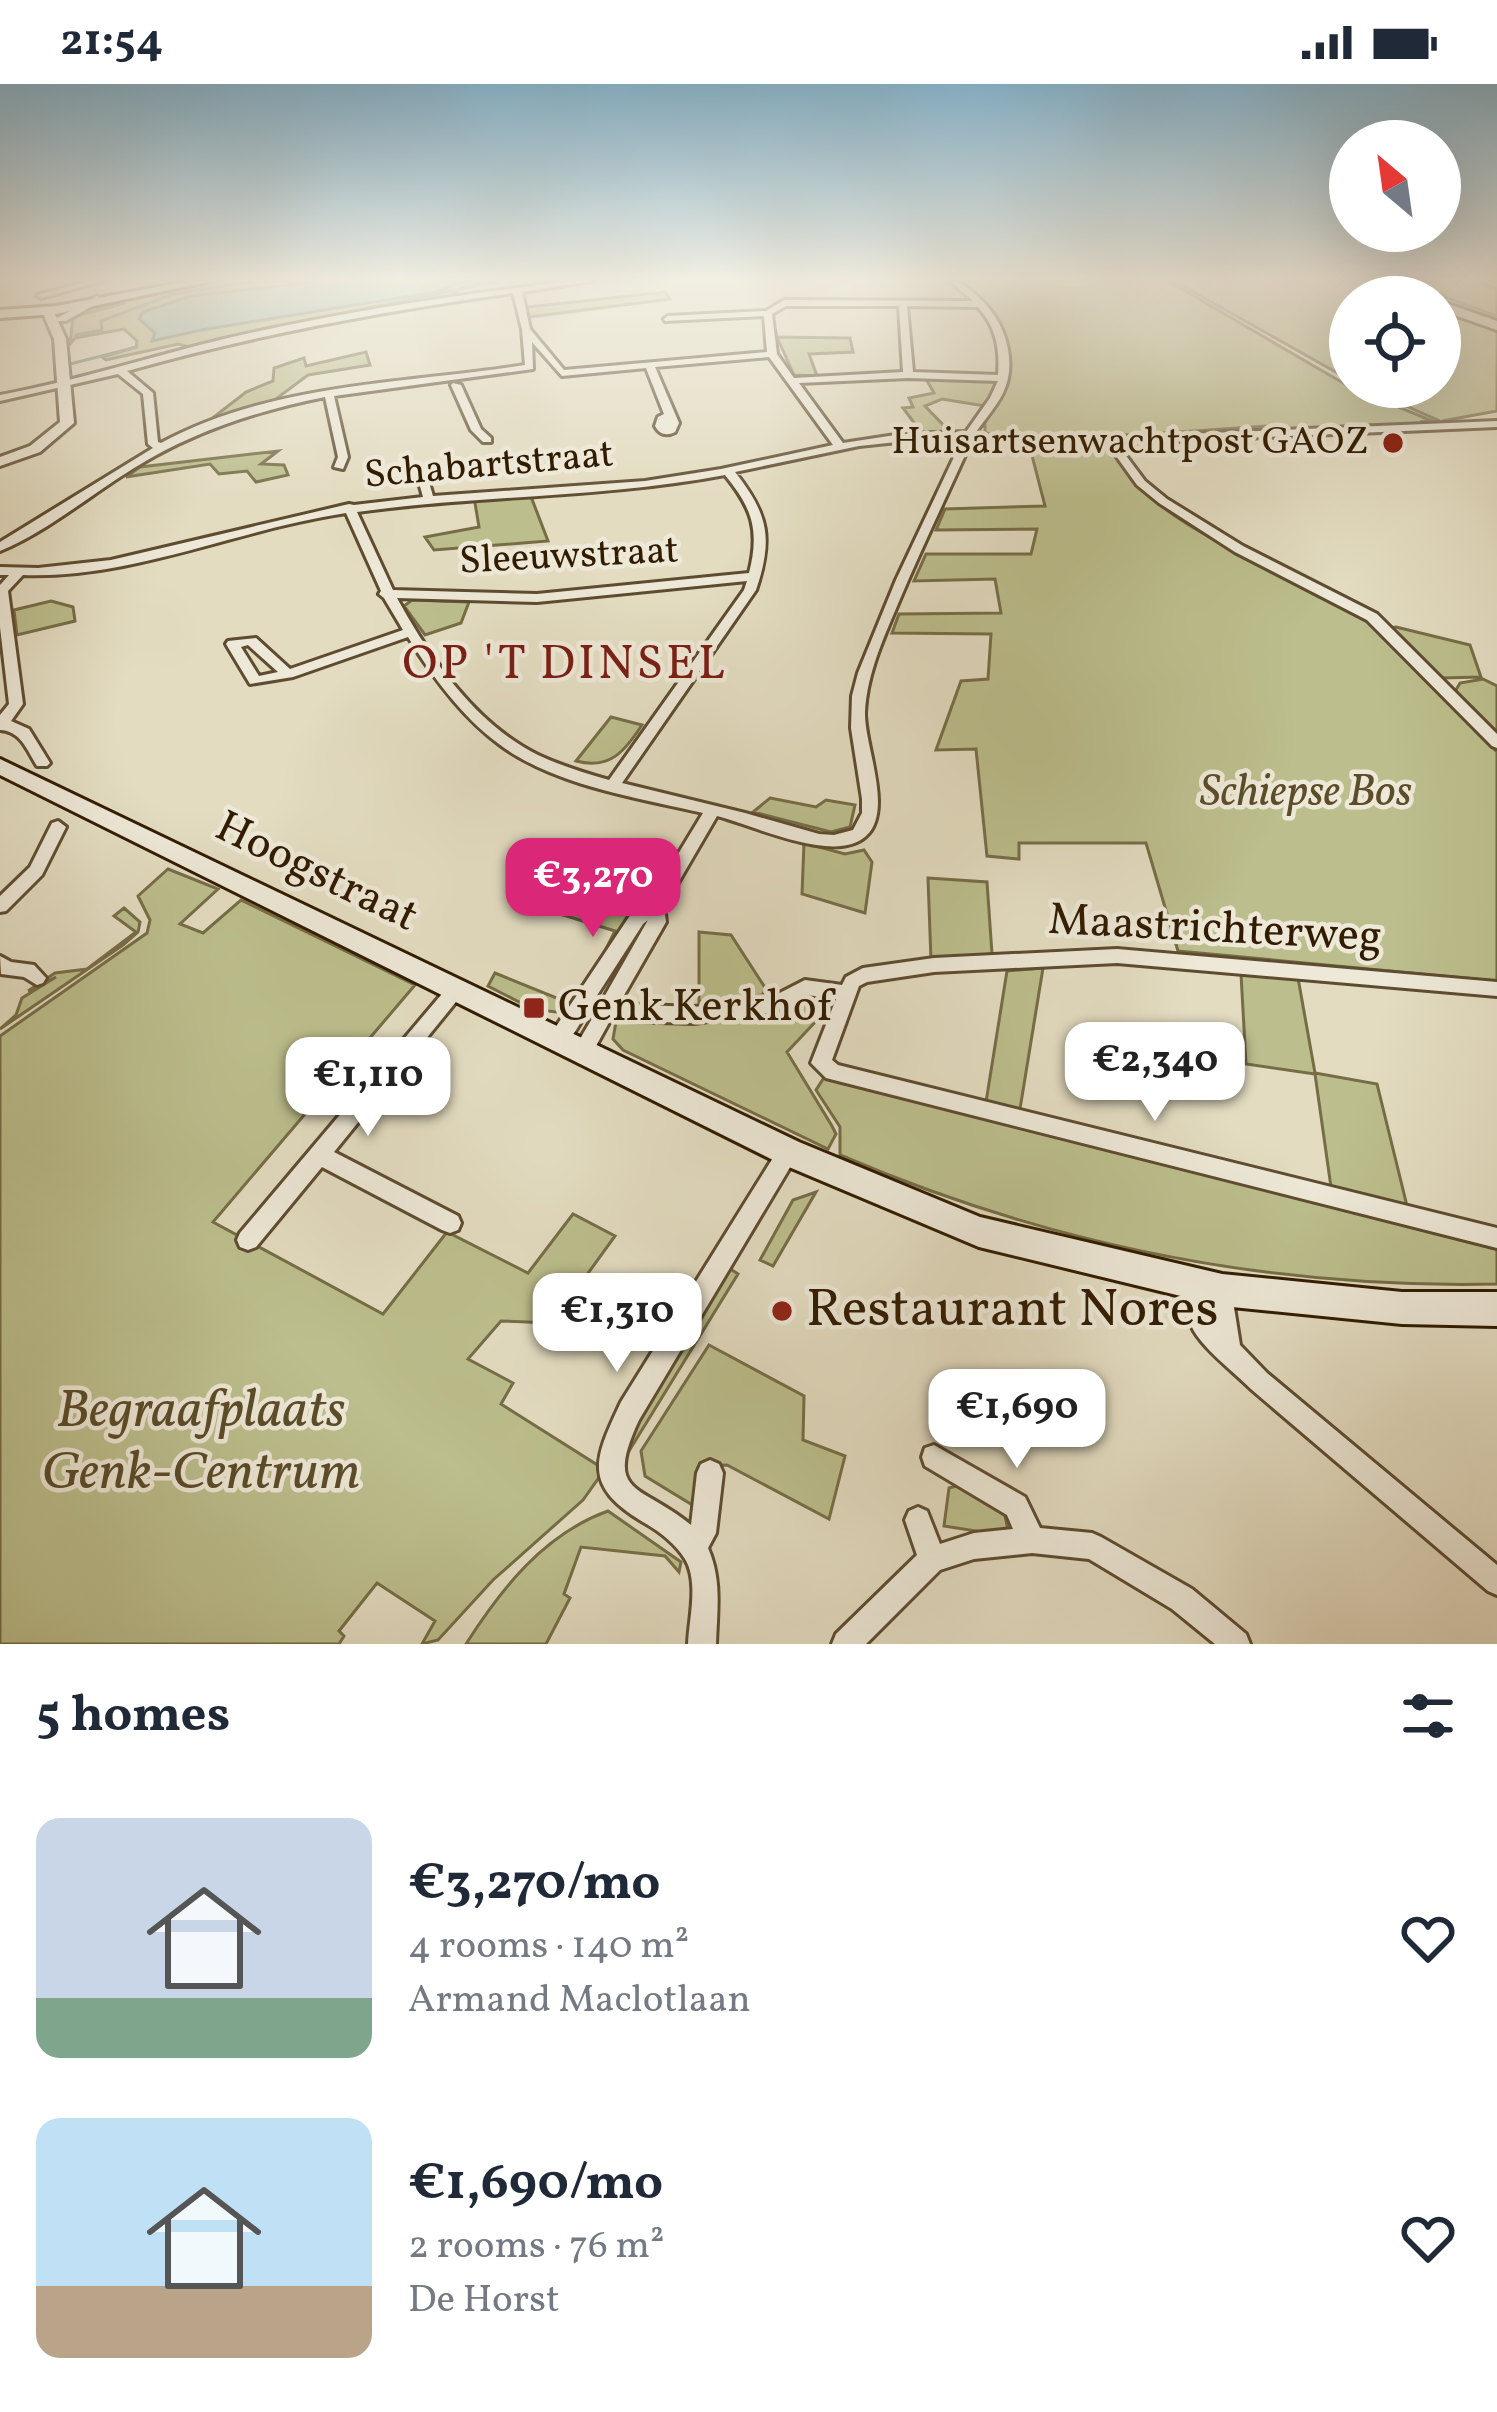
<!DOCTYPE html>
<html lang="en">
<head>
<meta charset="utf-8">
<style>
	:root { --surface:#fff; --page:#f2f2f3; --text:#1f2937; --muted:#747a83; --accent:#db2777 }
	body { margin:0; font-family:Vollkorn,serif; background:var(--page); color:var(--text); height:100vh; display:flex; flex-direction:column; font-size:45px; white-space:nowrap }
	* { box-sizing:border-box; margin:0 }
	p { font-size:39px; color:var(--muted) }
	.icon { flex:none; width:66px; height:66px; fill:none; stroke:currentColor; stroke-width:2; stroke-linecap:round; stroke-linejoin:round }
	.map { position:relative; height:1560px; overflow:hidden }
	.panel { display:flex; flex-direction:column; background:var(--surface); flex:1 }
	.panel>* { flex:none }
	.needle { width:78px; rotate:331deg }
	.buttons { position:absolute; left:1329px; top:36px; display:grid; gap:24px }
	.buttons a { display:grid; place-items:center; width:132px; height:132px; border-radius:50%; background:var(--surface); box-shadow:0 12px 48px #0002; font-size:60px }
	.price { position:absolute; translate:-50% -102px; padding:0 27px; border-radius:24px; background:#fff; color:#222; font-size:39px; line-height:78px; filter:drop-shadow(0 3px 6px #0008) }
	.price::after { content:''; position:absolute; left:50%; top:72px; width:36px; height:27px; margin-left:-18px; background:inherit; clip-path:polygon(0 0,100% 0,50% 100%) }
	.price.current { background:var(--accent); color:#fff }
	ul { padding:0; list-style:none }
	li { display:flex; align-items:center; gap:36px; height:300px; padding:0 36px }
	li span { display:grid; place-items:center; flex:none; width:336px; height:240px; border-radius:24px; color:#555 }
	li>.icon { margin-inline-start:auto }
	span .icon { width:144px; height:144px; fill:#fffc; stroke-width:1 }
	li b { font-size:51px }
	h2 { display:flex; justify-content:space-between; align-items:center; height:144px; padding:0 36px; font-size:51px }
	.status { display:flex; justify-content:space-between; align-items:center; height:84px; padding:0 60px; background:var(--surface); direction:ltr }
	.status svg { height:33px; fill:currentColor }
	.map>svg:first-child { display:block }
	.green { fill:#bcbe8d; stroke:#766d46; stroke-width:3 }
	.water { fill:#95bcb0; stroke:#6d7c6a; stroke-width:3 }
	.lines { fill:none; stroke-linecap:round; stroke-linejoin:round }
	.stream { stroke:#6d7c6a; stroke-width:3 }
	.minor-casing { stroke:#5e4c30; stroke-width:6 }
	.tertiary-casing { stroke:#5e4c30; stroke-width:6 }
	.secondary-casing { stroke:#311c00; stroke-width:6 }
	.trunk-casing { stroke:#311c00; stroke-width:6 }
	.minor { fill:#ede8d7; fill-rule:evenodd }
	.tertiary { fill:#ede8d7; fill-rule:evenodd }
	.secondary { fill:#ede8d7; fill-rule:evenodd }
	.trunk { fill:#e3dcc1; fill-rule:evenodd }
	.poi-dot { fill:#8f2418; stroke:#ede8d7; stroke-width:4.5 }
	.labels { text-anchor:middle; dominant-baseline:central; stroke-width:9; stroke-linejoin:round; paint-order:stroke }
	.far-poi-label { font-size:39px; fill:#311c00; stroke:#ede8d7; text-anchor:end }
	.far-street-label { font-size:39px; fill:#311c00; stroke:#ede8d7 }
	.park-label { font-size:45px; font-style:italic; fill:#5b4d2a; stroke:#ede8d7 }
	.street-label { font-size:45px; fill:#311c00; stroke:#ede8d7 }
	.poi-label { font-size:45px; fill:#311c00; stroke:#ede8d7; text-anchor:start }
	.neighbourhood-label { font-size:48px; letter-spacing:3px; fill:#7a1f14; stroke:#ede8d7 }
	.near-poi-label { font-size:54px; fill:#311c00; stroke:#ede8d7; text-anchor:start }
	.near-park-label { font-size:54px; font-style:italic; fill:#5b4d2a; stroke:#ede8d7 }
</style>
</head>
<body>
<div class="status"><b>21:54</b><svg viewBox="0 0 49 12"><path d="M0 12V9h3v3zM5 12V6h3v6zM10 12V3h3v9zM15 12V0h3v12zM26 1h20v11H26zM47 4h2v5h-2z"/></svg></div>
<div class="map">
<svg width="1497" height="1560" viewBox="0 0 1497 1560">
	<rect width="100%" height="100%" fill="#e3dcc1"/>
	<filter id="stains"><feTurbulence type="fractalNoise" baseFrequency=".00167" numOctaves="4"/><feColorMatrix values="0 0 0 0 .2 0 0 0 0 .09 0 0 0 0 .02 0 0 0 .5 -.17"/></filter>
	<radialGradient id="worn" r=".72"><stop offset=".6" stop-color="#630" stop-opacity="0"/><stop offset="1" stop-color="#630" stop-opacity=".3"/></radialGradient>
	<!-- green -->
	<path class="green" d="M 217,197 L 501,197 L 466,202 L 446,214 L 193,264 L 178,260 L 106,276 L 102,273 L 136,263 L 137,257 L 124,245 L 75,254 L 70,260 L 73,233 L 125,219 L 86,225 L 95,219 Z
		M 957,197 L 1168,197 L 1350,303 L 1430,336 L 1420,338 L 1440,337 L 1363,303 L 1440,303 L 1440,225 L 1497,246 L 1497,327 L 1442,337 L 1448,339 L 1283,347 L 1287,342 L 1281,341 L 1279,347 L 1264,348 L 1268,342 L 1106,353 L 985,350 L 985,340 L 978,346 C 1024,283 1019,245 957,197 Z
		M 1174,197 L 1365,197 L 1409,213 L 1350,213 L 1350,296 Z
		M 1401,197 L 1475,197 L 1497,205 L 1497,232 Z
		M 665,208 L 670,215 L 529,233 L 527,223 Z
		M 777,253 L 850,254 L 853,268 L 809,270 L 817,292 L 794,291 Z
		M 366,268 L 370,281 L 308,291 L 272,318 L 210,336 L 246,308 L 273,297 L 274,284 L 304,274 L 306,282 Z
		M 911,292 L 1000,298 L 983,328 L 985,322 L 942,315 L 925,322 L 952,350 L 968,346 L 979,333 L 964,349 L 904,355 L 924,352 L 903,324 L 913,323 L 909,314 L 934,309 L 925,293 Z
		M 1028,356 L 1106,356 C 1157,456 1284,476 1368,536 C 1416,571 1456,625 1497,668 L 1497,897 L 1178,867 L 1146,759 L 1019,759 L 1019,775 L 987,772 L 976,665 L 936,666 L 961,597 L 988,595 L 991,550 L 892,549 L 899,530 L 1001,529 L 995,495 L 914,497 L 926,470 L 1031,470 L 1037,445 L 936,446 L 945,425 L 1045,422 Z
		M 278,367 L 261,380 L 284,381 L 288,391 L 256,398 L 247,387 L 219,390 L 210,380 L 126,393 L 140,383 Z
		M 530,410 L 548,457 L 434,466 L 425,453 L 479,443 L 474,413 Z
		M 412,516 L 469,518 L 461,539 L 425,551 L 404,522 Z
		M 51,517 L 73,523 L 75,537 L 17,551 L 14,526 Z
		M 1396,543 L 1470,561 L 1481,593 L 1441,594 L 1389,544 Z
		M 1483,595 L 1497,602 L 1497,655 L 1453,611 L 1460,599 Z
		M 611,633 L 642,641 C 625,667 610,686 576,677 Z
		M 770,714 L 816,723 L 826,716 L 855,721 L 850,743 L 831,748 L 753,728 Z
		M 804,759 L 845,770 L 864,766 L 872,778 L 865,829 L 802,810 Z
		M 168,785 L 218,805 L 180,840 L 203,849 L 241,816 L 415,901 L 213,1138 L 383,1230 L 447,1148 L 528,1189 L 573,1130 L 615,1152 L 552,1239 L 501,1237 L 468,1275 L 513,1299 L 501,1320 L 599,1382 L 600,1392 L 583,1416 L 493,1496 L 438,1556 L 422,1560 L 435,1537 L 377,1499 L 339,1547 L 344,1552 L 339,1560 L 0,1560 L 0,952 L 147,849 L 150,836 L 138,812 Z
		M 928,794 L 987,798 L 992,870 L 931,876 Z
		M 586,802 L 644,818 L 627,834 L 598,881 L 615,847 L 547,826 Z
		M 124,824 L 140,838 L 138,848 L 123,861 L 0,945 L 16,931 L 22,914 L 56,893 L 28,907 L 55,889 L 87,885 L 136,848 L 114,832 Z
		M 699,848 L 731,851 L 766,905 L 762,911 L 699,918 Z
		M 1043,884 L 1020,1025 L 986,1018 L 1007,887 Z
		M 495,889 L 574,921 L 556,928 L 532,925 L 535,919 L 523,920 L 488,902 Z
		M 1241,890 L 1298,894 L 1315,989 L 1377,1000 L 1407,1122 L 1331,1103 L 1315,990 L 1246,980 Z
		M 819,912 L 825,916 L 819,934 L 787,968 L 832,1042 L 836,1050 L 828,1065 L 623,966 L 613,955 L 616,938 L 741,933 Z
		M 825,992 L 1497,1163 L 1497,1200 C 1269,1205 1050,1161 840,1071 L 840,1043 L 816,1006 Z
		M 816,1108 L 773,1182 L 760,1176 L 793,1116 Z
		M 729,1184 L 738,1190 L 621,1380 L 626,1357 Z
		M 709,1261 L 804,1312 L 803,1356 L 845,1372 L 829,1435 L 727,1381 L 705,1382 L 699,1425 L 645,1392 L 641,1367 Z
		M 960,1401 L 1003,1423 L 1008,1446 L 1001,1451 L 944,1442 L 949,1404 Z
		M 608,1427 L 681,1478 L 679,1488 L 665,1472 L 581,1463 L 564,1510 L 570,1514 L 546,1560 L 466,1560 C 501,1505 544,1450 608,1427 Z"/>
	<!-- water -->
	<path class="water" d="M 322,197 L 466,197 L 435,208 L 201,246 L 152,257 L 155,249 L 139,235 L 143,228 L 191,212 Z"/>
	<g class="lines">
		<!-- stream -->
		<path class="stream" d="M 260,197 L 270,197
			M 345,229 L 499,197
			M 76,251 L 102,246 L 101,237 L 173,210 L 256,197
			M 70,280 L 137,263"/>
		<defs>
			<path id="minor" d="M 90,197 L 102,197 L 41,214 L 37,211 Z
				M 571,197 L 591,197 L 522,208 L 530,245 L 564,286 L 767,268 L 764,232 L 665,237 L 664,235 L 668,232 L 766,227 L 784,216 L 973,217 L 950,197 C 963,198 971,206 981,216 C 1005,238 1018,278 1003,309 C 996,323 985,335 976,348 L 991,352 L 972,356 C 948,409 923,461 900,515 C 885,551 867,588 865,628 C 864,661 894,727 866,752 C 835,781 753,741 717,732 L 664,823 L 666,838 L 619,920 L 694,923 L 770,914 L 805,896 L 842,901 L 846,893 L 863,884 L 934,874 L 1117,865 L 1497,898 L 1497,912 L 1117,879 L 934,888 L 867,898 L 859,902 L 832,976 L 838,981 L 1497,1144 L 1497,1164 L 826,994 L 811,979 L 836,915 L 807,911 L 773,928 L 694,939 L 623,937 L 612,933 L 591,971 L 584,973 L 577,971 L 574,965 L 596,928 L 588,925 C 580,938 571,964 553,959 L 551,953 L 553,947 L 631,830 L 649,818 L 703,729 C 638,714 553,701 499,660 C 462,633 432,592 408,553 L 293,593 L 250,600 L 226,560 L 228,557 L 256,554 L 290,585 L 403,546 L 384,514 L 379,510 L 381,507 L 346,429 C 238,445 133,495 23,491 L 8,507 L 23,620 L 11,637 L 29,645 L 50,679 L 47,682 L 37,682 C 27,666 21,647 0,646 L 0,631 L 9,620 L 0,543 L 0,501 L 9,491 L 0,491 L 0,483 L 38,484 L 111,476 L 349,420 L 354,421 L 423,413 L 416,388 L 421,385 L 426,388 L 433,412 L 645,397 L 721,385 L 833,361 L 769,273 L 655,283 L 679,339 L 675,348 C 667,352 660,351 655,342 L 658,333 L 664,330 L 646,284 L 562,292 L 532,258 L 533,285 L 334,312 L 348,373 L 343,385 L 334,383 L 338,373 L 325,313 C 256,327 194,347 134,384 C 90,411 48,447 0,467 L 0,458 L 153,364 L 148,360 L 143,310 L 118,290 L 0,317 L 0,311 C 76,297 149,273 224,255 C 338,228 455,211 571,197 ZM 513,209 L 522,245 L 525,281 C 403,300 272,299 161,359 L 158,358 L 153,309 L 127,287 C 254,251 383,227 513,209 ZM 786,222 L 899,222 L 903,288 L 794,294 L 777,270 L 772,230 ZM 907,222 L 978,223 C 996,243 1000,264 998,291 L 913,288 ZM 908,294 L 998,297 L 990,314 L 966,348 L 902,350 L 843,359 L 799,299 ZM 945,353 L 963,354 L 896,496 L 858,589 L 852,612 L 851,644 L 862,715 L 862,729 L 853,746 L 834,751 L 819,750 L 745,729 L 622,699 L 756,506 C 773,455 769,431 735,388 L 859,362 ZM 725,391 C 752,424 760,446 749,489 L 537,510 L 393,506 L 357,428 C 479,411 603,414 725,391 ZM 747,497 L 744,506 L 609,696 C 585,689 561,682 538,671 C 475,640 430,574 397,514 L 537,518 ZM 248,561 L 278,588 L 259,592 L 241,563 ZM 648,836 L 603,915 L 596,913 L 643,840 Z
				M 453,299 L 461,301 L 481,345 L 491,354 L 491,358 L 483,358 L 471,346 L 451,301 Z
				M 1497,337 L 1497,343 L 1123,359 L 1124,369 L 1145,397 L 1167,415 L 1243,462 L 1377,530 L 1497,650 L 1497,664 L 1492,662 L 1367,536 L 1235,468 L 1159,419 L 1137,401 L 1114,369 L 1113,359 L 1108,356 L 1113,353 Z
				M 58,737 L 66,743 L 42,791 L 6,827 L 0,828 L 0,812 L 30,783 L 52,739 Z
				M 0,872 L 11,878 L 34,881 L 46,894 L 43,899 L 37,901 L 24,893 L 1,890 Z
				M 458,896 L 464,898 L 467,903 L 464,908 L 334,1068 L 458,1132 L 461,1139 L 458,1146 L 450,1149 L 442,1146 L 322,1083 L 256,1163 L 248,1166 L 240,1163 L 237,1156 L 240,1149 L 452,898 Z
				M 788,1059 L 795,1061 L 798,1068 L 795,1075 L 639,1336 C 603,1413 641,1399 691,1441 L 697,1389 L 701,1380 L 710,1376 L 719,1380 L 723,1389 L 716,1449 L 708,1464 C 722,1496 717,1526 716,1560 L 688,1560 C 689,1535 699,1498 685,1475 C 675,1459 659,1447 643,1438 C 581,1401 595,1374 621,1318 L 781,1061 Z
				M 1187,1188 L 1195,1191 L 1214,1235 L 1211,1206 L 1214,1198 L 1222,1195 L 1230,1198 L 1240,1261 L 1267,1289 L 1497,1481 L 1497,1511 L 1488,1507 L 1251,1305 C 1234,1288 1206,1267 1194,1247 C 1186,1233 1182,1214 1176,1199 L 1179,1191 Z
				M 934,1361 L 1025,1413 L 1040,1444 L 1092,1449 L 1101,1453 L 1192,1505 L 1246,1550 L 1250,1560 L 1215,1560 L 1172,1525 L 1089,1475 L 1032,1469 L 974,1475 L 940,1486 L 866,1560 L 832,1560 L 836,1550 L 917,1471 L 905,1436 L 909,1427 L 918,1423 L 927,1427 L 940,1460 L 974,1449 L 1013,1445 L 1007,1431 L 925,1382 L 922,1373 L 925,1364 Z"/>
			<path id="tertiary" d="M 97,212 L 101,217 L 66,237 L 58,237 L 66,255 L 74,339 L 40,368 L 0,382 L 0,373 L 30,362 L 60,338 L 54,255 L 42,227 L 52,225 L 57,234 Z"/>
			<path id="secondary" d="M 189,197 L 211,197 L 56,230 L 0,234 L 0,226 L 56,222 Z
				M 0,675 L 799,1058 L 980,1133 L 1222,1190 L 1402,1208 L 1497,1208 L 1497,1242 L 1402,1240 L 1222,1222 L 979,1163 L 777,1078 L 0,691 Z"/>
			<path id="trunk" d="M 1385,197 L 1404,197 L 1444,213 L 1440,216 Z
				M 1440,217 L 1497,237 L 1497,246 L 1440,226 Z"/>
		</defs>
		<!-- minor casing -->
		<use href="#minor" class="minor-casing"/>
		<!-- tertiary casing -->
		<use href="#tertiary" class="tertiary-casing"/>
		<!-- secondary casing -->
		<use href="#secondary" class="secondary-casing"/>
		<!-- trunk casing -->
		<use href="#trunk" class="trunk-casing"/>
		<!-- minor -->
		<use href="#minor" class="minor"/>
		<!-- tertiary -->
		<use href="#tertiary" class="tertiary"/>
		<!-- secondary -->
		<use href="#secondary" class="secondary"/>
		<!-- trunk -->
		<use href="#trunk" class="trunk"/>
	</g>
	<!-- sky -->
	<linearGradient id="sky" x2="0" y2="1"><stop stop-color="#87b7d2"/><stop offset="0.47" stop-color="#f2efe3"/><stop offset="1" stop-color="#f2efe3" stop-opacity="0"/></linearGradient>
	<rect width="1497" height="415" fill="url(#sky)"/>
	<!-- markers -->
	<g class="poi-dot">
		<circle cx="1393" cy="359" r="12"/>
		<rect x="522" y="912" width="24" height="24" rx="6"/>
		<circle cx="782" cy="1227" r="12"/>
	</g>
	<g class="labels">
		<!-- far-poi labels -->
		<g class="far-poi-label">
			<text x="1369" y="359">Huisartsenwachtpost GAOZ</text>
		</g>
		<!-- far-street labels -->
		<g class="far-street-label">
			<text transform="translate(489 382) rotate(-5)">Schabartstraat</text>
			<text transform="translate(569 473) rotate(-3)">Sleeuwstraat</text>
		</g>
		<!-- park labels -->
		<g class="park-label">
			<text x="1306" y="709">Schiepse Bos</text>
		</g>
		<!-- street labels -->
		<g class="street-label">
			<text transform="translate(316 789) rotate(26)">Hoogstraat</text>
			<text transform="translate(1215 846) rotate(3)">Maastrichterweg</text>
		</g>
		<!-- poi labels -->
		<g class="poi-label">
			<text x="558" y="924">Genk Kerkhof</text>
		</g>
		<!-- neighbourhood labels -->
		<g class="neighbourhood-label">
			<text x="565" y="581">OP 'T DINSEL</text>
		</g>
		<!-- near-poi labels -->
		<g class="near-poi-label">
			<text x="806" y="1227">Restaurant Nores</text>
		</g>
		<!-- near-park labels -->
		<g class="near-park-label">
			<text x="201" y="1328">Begraafplaats<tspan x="201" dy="62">Genk-Centrum</tspan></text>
		</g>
	</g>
	<rect width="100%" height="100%" filter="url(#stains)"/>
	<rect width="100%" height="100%" fill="url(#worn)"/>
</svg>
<div class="buttons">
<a><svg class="needle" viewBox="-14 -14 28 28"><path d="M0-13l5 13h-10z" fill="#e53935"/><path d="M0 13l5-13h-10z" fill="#747a83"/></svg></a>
<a><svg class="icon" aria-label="locate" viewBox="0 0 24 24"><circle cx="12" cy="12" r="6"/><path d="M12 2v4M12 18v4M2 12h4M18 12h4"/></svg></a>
</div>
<b class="price current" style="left:593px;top:856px">€3,270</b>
<b class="price" style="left:1155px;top:1040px">€2,340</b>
<b class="price" style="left:368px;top:1055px">€1,110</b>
<b class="price" style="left:617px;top:1291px">€1,310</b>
<b class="price" style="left:1017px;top:1387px">€1,690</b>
</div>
<section class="panel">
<h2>5 homes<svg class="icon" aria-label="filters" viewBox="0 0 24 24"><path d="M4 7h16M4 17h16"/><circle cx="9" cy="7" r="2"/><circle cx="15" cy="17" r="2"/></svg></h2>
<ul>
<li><span style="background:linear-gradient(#c9d6e8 75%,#7fa58c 0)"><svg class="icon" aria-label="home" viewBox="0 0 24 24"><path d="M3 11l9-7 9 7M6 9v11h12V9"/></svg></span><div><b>€3,270/mo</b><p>4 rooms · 140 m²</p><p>Armand Maclotlaan</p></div><svg class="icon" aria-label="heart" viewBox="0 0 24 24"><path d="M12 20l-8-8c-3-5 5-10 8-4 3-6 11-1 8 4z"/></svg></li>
<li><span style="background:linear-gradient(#bfe0f5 70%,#b9a48a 0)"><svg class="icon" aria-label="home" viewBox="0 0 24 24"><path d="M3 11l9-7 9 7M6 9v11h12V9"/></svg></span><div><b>€1,690/mo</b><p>2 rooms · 76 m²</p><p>De Horst</p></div><svg class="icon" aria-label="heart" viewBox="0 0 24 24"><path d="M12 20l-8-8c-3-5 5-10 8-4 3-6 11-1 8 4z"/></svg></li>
</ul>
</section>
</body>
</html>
